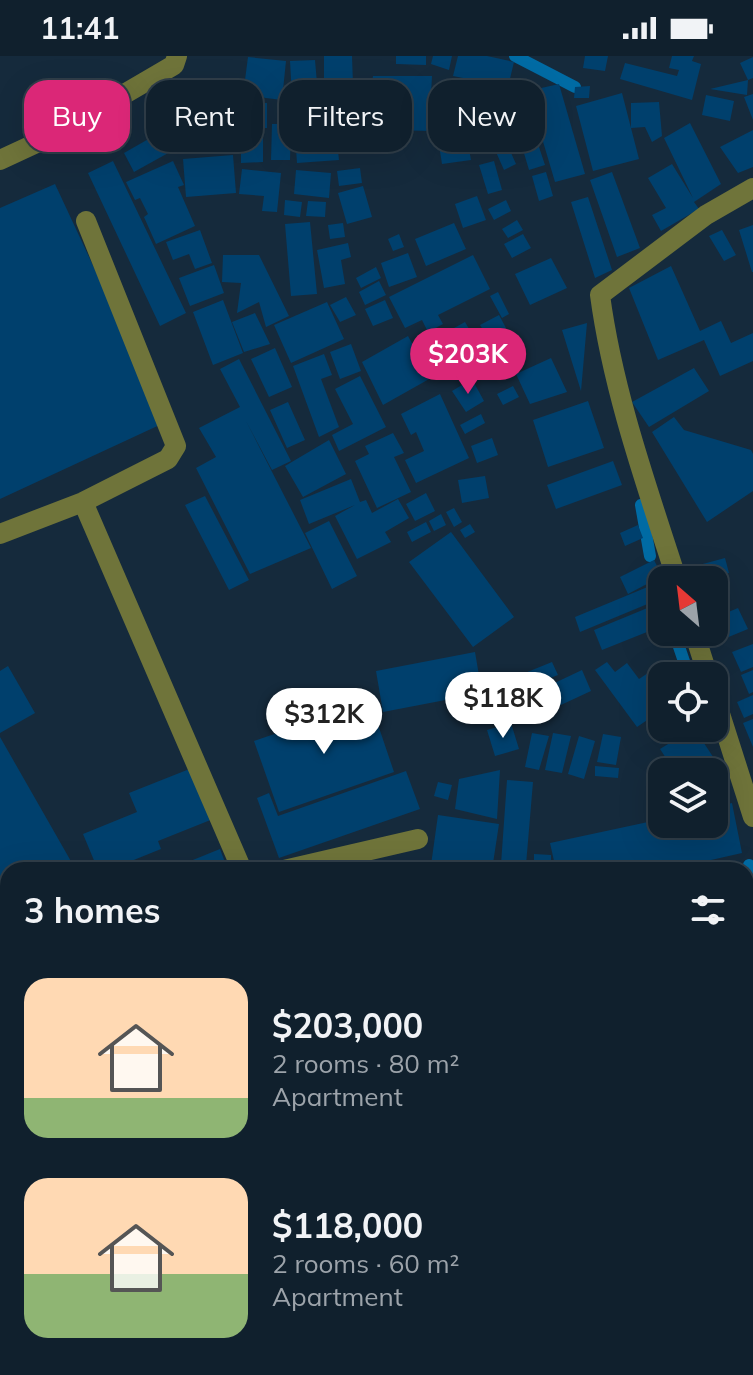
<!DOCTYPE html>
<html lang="en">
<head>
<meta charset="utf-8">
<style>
	:root { --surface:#10202d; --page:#1e2d39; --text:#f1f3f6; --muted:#9ca3aa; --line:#303e49; --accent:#db2777 }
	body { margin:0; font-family:Mulish,sans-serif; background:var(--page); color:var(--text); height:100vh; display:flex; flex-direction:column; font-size:30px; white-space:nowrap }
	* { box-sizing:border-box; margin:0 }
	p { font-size:26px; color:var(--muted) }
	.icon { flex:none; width:44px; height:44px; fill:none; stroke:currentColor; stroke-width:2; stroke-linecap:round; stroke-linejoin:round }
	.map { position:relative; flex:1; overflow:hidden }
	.side { position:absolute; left:0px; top:806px; width:754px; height:514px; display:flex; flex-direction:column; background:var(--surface); border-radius:24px 24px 0 0; box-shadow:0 8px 32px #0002,0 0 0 2px var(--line) }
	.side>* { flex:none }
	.hud { position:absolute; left:24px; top:24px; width:706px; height:72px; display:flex; gap:16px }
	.needle { width:52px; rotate:332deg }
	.fabs { position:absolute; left:648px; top:510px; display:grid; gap:16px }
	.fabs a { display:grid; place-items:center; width:80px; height:80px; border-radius:16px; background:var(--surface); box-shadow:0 8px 32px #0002,0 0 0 2px var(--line); font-size:40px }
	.price { position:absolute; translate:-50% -68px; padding:0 18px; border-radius:28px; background:#fff; color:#222; font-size:26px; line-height:52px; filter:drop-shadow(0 2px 4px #0008) }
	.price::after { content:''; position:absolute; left:50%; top:48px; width:24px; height:18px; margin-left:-12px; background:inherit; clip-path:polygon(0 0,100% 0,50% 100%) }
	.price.active { background:var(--accent); color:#fff }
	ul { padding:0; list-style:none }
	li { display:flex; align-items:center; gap:24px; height:200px; padding:0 24px }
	li span { display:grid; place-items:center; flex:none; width:224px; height:160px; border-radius:24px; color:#555 }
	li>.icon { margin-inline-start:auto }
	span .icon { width:96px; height:96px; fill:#fffc; stroke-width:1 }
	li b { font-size:34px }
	h2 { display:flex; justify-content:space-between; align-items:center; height:96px; padding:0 24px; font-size:34px }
	.pill { padding:0 28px; border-radius:24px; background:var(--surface); box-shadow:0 8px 32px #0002,0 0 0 2px var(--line); font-size:28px; line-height:72px }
	.pill.active { background:var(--accent); color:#fff }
	.status { display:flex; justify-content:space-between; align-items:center; height:56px; padding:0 40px; background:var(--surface); direction:ltr }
	.status svg { height:22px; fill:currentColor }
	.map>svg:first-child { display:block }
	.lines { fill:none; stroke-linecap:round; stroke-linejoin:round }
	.stream { stroke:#006ba4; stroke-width:12 }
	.building { fill:#00406d }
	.path { stroke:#566878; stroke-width:5; stroke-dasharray:8 4; stroke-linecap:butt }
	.minor { stroke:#6f743a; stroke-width:20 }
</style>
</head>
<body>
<div class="status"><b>11:41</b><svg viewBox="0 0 49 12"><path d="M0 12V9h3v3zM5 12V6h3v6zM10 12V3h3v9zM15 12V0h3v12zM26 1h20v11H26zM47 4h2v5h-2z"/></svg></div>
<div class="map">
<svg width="753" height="1319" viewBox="0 0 753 1319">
	<rect width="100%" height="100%" fill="#152a3c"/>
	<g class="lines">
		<!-- stream -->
		<path class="stream" d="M 515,0 L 575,31
			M 641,449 L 650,500
			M 675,579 L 689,620
			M 749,809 L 753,825
			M 0,1214 L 8,1214
			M 313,1312 L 315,1319"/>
	</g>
	<!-- building -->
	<path class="building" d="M 324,0 L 352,0 L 354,56 L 324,56 Z
		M 396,0 L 426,0 L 426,9 L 396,8 Z
		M 433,0 L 452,0 L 449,14 L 431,8 Z
		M 458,0 L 487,0 L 514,6 L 508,31 L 453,20 Z
		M 585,0 L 608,0 L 605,15 L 583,12 Z
		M 672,0 L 694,0 L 692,5 L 701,8 L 692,44 L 620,23 L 625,7 L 677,20 L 679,14 L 669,12 Z
		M 248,1 L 286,5 L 282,44 L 243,39 Z
		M 753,1 L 753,22 L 748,24 L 740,7 Z
		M 315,4 L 321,73 L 294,74 L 290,5 Z
		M 373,20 L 432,20 L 429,75 L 357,73 L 359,43 L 369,43 Z
		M 748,24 L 747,39 L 710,33 Z
		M 559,28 L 585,118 L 555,126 L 528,35 Z
		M 590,30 L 589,42 L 574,42 L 575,31 Z
		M 448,37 L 506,42 L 504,58 L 448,54 Z
		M 622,37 L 631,72 L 631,47 L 659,46 L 662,80 L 652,86 L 645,71 L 631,72 L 639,103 L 593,115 L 576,50 Z
		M 753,38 L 753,64 L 744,41 Z
		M 706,39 L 734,45 L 730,65 L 702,59 Z
		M 244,46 L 267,47 L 267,72 L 244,72 Z
		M 496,59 L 496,65 L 471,68 L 471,62 Z
		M 515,59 L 526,79 L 505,90 L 499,78 L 506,75 L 509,80 L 514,77 L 506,64 Z
		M 464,65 L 471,104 L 442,108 L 436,70 Z
		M 690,67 L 721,128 L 694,146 L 699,153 L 661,175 L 652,159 L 666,152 L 648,122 L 672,108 L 693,142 L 664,82 Z
		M 272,68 L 291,68 L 290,104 L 271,104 Z
		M 489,72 L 489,79 L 472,79 L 472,73 Z
		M 753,74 L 753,111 L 738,117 L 720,91 Z
		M 241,76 L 263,76 L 263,106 L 241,107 Z
		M 336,76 L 339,104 L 297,107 L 295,79 Z
		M 159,77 L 170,96 L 134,116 L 124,97 Z
		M 536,82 L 545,109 L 529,114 L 521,87 Z
		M 508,90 L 516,108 L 504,114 L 496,96 Z
		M 233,99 L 236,137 L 186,141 L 183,103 Z
		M 113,105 L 186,257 L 160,270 L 88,117 Z
		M 173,105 L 184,129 L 178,131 L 195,170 L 156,188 L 144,161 L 148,158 L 140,142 L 135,144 L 126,126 Z
		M 494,105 L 502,134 L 488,138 L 479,109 Z
		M 360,112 L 362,127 L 339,130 L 337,115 Z
		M 242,113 L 281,117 L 277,156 L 262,155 L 264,140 L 239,138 Z
		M 296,114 L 331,117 L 329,142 L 294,138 Z
		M 546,116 L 553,140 L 539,145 L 532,120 Z
		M 612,116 L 640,192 L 617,201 L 590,124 Z
		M 55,128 L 166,366 L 0,443 L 0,152 Z
		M 363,130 L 372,161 L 347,168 L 338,137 Z
		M 477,140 L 486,164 L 463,172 L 455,148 Z
		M 588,141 L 612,214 L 595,222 L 571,146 Z
		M 285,144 L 302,146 L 300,161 L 284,159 Z
		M 506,144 L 511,155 L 494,164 L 488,153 Z
		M 308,145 L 326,146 L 325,161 L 306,160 Z
		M 517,164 L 523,174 L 508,182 L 502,173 Z
		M 310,166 L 317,238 L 291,240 L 285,168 Z
		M 343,167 L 345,181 L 330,183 L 328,169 Z
		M 454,167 L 466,193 L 426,210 L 415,183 Z
		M 753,169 L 753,216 L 752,216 L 739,174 Z
		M 200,174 L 212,207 L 195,213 L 189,198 L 173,204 L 166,186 Z
		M 722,174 L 736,199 L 724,205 L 709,180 Z
		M 399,178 L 404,191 L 393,195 L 388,183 Z
		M 523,178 L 531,192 L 512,202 L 504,188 Z
		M 348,187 L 351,201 L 341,204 L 345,228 L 324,232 L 317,194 Z
		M 408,197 L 417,221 L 389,231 L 381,207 Z
		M 223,199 L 259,199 L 289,260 L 266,271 L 259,246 L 237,257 L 241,227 L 222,226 Z
		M 473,199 L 490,233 L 438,259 L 443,268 L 428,276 L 422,264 L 405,272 L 389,241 Z
		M 551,202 L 567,232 L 530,249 L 515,218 Z
		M 214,209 L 224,237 L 190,250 L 179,222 Z
		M 671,210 L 700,275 L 721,265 L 731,287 L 753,277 L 753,305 L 720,320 L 704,284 L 658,304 L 629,232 Z
		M 376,211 L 381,222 L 361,232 L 356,222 Z
		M 379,225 L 386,239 L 365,249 L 359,236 Z
		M 498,236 L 509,258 L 502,262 L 490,240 Z
		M 346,241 L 356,259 L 340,266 L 330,249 Z
		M 223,244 L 243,297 L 213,309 L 193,256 Z
		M 385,244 L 393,262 L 373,270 L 365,253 Z
		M 327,246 L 344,283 L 291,307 L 274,269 Z
		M 255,257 L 270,288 L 244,296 L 232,266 Z
		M 499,259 L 506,272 L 488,282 L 480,269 Z
		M 465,266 L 482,295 L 439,318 L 423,289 Z
		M 587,267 L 581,335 L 562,274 Z
		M 408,280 L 431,322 L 383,349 L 362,306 Z
		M 351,288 L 361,315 L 340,323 L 330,296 Z
		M 275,292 L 292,331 L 269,341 L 251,303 Z
		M 324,298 L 332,319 L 321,323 L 339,371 L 319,381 L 293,310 Z
		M 551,302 L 567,336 L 530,348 L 516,318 Z
		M 239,303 L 291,405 L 272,414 L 246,365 L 311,492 L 250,518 L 196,412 L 216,401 L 199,372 L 240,351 L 220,313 Z
		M 694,312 L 709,335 L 649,371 L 632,346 Z
		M 360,320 L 386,371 L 339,395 L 332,379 L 353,368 L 335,333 Z
		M 472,323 L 484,345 L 466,356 L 452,335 Z
		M 513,330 L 519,341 L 503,349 L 497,338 Z
		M 440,338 L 469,402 L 416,427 L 405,404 L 424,395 L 416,376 L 411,379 L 401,358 Z
		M 588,345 L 604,392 L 548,411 L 533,364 Z
		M 288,346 L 305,384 L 287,392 L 270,354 Z
		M 481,358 L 485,367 L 465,378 L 460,369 Z
		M 674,361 L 684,374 L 751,394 L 753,398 L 753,435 L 707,466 L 652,376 Z
		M 393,377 L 404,397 L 394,401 L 411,436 L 377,452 L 355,405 L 369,398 L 365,390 Z
		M 492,382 L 498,399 L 477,407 L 471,390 Z
		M 329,384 L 346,418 L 303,441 L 285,410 Z
		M 613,405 L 622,429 L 556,453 L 547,429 Z
		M 485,420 L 489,442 L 462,447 L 458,424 Z
		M 351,423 L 360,446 L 366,444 L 372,457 L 398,443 L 409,462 L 385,476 L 391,486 L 357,503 L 335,460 L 355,449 L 309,468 L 300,444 Z
		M 426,437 L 435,455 L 415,465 L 406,448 Z
		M 205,440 L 249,524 L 229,534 L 185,449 Z
		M 454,452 L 462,466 L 454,471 L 446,456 Z
		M 441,458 L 446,469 L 434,475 L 429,465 Z
		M 329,465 L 357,520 L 332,533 L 305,477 Z
		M 426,466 L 431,476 L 412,486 L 407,476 Z
		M 470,468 L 475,476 L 465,482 L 460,474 Z
		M 638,469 L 643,482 L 625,490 L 620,477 Z
		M 451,476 L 514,561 L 473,591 L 409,506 Z
		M 725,502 L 729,517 L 692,524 L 688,512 Z
		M 654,504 L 662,520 L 628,538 L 620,521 Z
		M 662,525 L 662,542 L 580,576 L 575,561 Z
		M 662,546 L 662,570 L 602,594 L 594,574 Z
		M 738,552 L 748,573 L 714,587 L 709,576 L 714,576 L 714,562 Z
		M 753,588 L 753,611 L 741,616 L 732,596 Z
		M 475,596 L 482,637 L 383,656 L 376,615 Z
		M 552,606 L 558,619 L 520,634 L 515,621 Z
		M 607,606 L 615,616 L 627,607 L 639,623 L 651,615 L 662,630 L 662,654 L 637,671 L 595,614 Z
		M 8,610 L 35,657 L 0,677 L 0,615 Z
		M 582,614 L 591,635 L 535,661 L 525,641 Z
		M 753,614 L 753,636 L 749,638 L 741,619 Z
		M 753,639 L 753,658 L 744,662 L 737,646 Z
		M 370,645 L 394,716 L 279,756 L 254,685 Z
		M 662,662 L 662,672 L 683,672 L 660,688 L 649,671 Z
		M 753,663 L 753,691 L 743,667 Z
		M 511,667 L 519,693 L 495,700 L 487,674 Z
		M 694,672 L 727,722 L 714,731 L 714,716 L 675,716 L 660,693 Z
		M 532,677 L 549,680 L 539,714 L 525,711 Z
		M 553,677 L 571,680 L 562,717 L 545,714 Z
		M 603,678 L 621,681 L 616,709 L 597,706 Z
		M 579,680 L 595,685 L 584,723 L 568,718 Z
		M 0,681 L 76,814 L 8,814 L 6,864 L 0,854 Z
		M 595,710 L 619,712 L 618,722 L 595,720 Z
		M 192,712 L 213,763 L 158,785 L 161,793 L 109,814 L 98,814 L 83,778 L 137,756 L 129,737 Z
		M 500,714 L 497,763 L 455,753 L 459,723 Z
		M 406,715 L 420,753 L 279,802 L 257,742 L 269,737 L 278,760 Z
		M 507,724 L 533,726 L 526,809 L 501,808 Z
		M 438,726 L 452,729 L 448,744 L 434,740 Z
		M 732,747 L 742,797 L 667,814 L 556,814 L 550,787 L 662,763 L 662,768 L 714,768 L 714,751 Z
		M 438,759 L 499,768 L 492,814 L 431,809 Z
		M 220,793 L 228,814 L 168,814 Z
		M 534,798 L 551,799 L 551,814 L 534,814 Z
		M 379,805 L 380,814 L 353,814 L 352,808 Z
		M 753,883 L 753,900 L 746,900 L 746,884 Z
		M 0,889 L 8,889 L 8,918 L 0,917 Z
		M 753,902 L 753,923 L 747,923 L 747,903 Z
		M 746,927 L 753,927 L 753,984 L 749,987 L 746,987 Z
		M 0,975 L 8,978 L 1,1012 L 0,1012 Z
		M 746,1032 L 753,1032 L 753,1123 L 746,1124 Z
		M 0,1092 L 8,1093 L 8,1121 L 0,1121 Z
		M 0,1124 L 8,1124 L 8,1169 L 0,1169 Z
		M 321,1312 L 345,1312 L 347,1319 L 323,1319 Z
		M 497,1312 L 546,1312 L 539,1319 L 490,1319 Z"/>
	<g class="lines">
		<!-- path -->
		<path class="path" d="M 753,860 L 753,859
			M 0,923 L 8,924
			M 746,1131 L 753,1131"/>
		<!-- minor -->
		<path class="minor" d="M 0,104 L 56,78 L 174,9 L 177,0
			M 83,446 L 242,814
			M 0,478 L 83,446 L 168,403 L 176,390 L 86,165
			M 677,524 C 647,431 613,336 600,239 L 706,159 L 753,132
			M 694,576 L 708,620
			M 714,639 L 753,761
			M 284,814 L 418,783
			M 746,1185 L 753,1184
			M 0,1194 L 8,1193"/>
	</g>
</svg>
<div class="fabs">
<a><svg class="needle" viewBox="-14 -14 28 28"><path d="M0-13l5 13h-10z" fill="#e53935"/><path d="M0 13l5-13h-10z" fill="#9ca3aa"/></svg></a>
<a><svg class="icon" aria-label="locate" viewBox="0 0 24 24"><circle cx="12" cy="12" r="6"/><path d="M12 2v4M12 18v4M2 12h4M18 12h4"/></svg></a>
<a><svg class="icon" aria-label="layers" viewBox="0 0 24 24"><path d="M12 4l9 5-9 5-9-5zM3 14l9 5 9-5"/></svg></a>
</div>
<b class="price active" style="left:468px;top:340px">$203K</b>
<b class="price" style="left:503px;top:684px">$118K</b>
<b class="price" style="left:324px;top:700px">$312K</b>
<div class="hud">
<a class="pill active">Buy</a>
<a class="pill">Rent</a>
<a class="pill">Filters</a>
<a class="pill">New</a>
</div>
<section class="side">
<h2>3 homes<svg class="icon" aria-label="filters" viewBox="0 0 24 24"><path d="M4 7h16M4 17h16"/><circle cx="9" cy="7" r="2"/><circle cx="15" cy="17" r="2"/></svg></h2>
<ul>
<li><span style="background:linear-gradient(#ffd9b3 75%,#8fb573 0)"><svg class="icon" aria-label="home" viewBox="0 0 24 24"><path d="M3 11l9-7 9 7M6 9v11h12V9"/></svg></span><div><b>$203,000</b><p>2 rooms · 80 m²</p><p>Apartment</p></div></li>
<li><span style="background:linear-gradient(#ffd9b3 60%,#8fb573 0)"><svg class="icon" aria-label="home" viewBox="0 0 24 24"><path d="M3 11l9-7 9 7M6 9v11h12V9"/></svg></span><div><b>$118,000</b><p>2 rooms · 60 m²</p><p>Apartment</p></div></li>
</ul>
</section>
</div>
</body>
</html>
